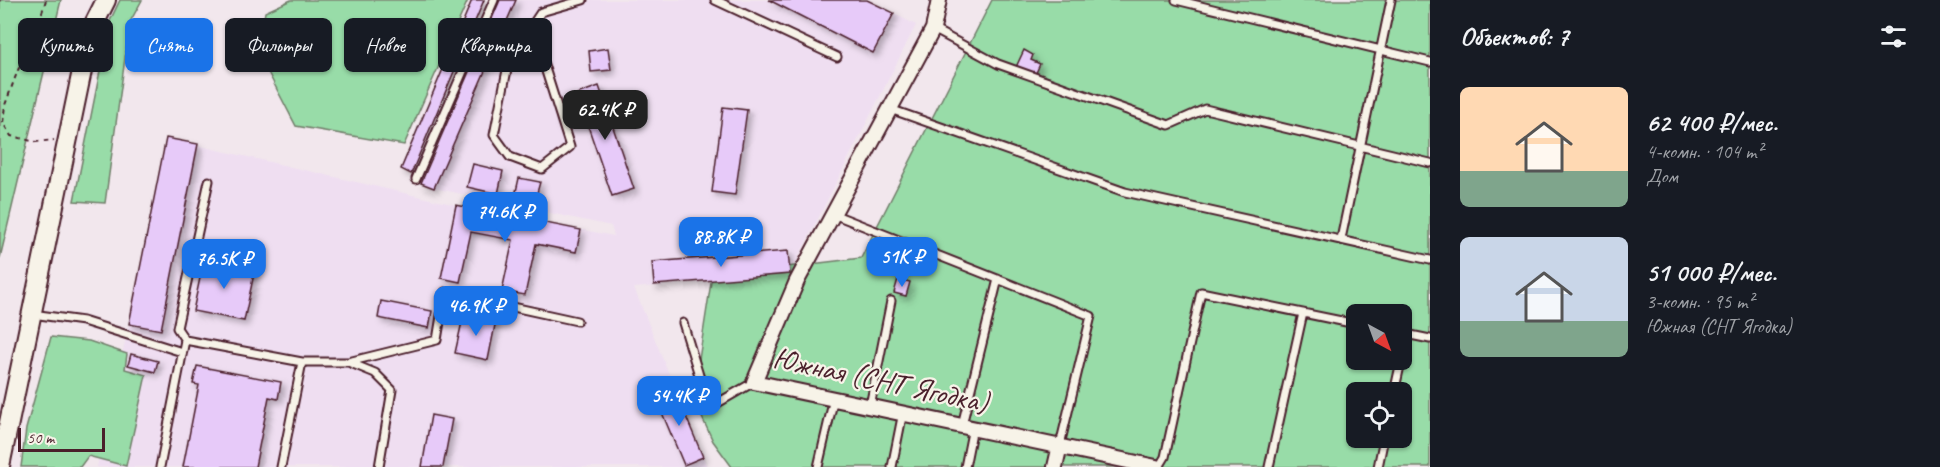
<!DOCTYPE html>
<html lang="ru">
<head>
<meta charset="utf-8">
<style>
	:root { --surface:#171b24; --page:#20242c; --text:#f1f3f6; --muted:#9ea1a6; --accent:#1a73e8 }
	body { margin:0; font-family:Caveat,sans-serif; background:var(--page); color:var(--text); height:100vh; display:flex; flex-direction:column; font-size:22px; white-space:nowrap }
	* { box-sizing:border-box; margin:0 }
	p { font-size:20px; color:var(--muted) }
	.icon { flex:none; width:33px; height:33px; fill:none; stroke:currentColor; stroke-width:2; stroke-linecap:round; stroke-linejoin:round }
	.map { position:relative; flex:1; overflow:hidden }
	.details { display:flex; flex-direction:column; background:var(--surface); width:510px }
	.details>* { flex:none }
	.top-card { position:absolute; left:18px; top:18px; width:570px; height:54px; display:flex; gap:12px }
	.needle { width:39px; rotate:139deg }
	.tools { position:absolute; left:1346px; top:304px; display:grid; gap:12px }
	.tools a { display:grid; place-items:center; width:66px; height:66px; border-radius:9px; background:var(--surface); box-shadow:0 2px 4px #0004; font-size:30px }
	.scale { position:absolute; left:18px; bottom:15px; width:87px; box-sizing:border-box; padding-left:6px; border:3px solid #4a1f2b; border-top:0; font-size:16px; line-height:21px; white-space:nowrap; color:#4a1f2b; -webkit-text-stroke:4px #f7f3e8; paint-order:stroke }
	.price { position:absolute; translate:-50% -51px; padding:0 14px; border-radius:12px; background:var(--accent); color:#fff; font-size:20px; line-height:39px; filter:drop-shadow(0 2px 3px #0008) }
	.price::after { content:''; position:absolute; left:50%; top:36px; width:18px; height:14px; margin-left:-9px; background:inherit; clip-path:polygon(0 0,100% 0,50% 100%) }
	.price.active { background:#222; color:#fff }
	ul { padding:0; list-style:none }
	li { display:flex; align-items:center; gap:18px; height:150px; padding:0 30px }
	li span { display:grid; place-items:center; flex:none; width:168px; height:120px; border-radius:9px; color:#555 }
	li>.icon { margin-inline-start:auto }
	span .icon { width:72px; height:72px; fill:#fffc; stroke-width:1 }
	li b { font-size:26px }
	h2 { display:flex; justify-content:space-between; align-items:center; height:72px; padding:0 30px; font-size:26px }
	.chip { padding:0 21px; border-radius:9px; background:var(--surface); box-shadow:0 2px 4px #0004; font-size:21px; line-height:54px }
	.chip.active { background:var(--accent); color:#fff }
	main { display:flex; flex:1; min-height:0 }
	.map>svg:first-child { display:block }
	.built { fill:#efdef1 }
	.green { fill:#98dca8; stroke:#717e6a; stroke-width:1.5; fill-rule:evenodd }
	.building { fill:#e7caf9; stroke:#4a1f2b; stroke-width:1.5; filter:url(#shadow) }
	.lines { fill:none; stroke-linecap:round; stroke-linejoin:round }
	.lane-casing { stroke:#4a1f2b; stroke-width:11 }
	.street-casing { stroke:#4a1f2b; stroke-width:18 }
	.secondary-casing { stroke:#4a1f2b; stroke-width:22 }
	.path { stroke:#4a1f2b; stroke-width:2; stroke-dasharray:4.5 4.5; stroke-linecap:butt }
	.lane { stroke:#f7f3e8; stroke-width:7 }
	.street { stroke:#f7f3e8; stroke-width:14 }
	.secondary { stroke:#f7f3e8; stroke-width:18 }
	.labels { text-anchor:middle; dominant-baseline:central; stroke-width:4.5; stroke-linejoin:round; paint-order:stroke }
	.street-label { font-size:30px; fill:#4a1f2b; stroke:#f7f3e8 }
</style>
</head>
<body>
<main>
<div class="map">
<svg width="1430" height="467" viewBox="0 0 1430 467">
	<defs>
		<filter id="shadow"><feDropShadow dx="4" dy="4" stdDeviation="3" flood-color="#0004"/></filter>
	</defs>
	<rect width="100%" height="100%" fill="#f2e7ed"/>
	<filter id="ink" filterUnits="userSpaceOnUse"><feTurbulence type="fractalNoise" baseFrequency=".0167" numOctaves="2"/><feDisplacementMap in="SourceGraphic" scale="12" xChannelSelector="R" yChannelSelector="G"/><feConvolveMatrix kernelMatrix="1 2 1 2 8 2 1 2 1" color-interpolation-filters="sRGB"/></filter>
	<g filter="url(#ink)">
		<!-- built -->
		<path class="built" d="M 516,0 L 867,0 L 916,25 L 790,274 L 634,288 L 707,467 L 97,467 L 129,324 L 166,138 L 456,205 L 614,236 L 611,226 L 434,188 Z"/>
		<!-- green -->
		<path class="green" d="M 0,0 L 61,0 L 0,258 Z
			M 120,0 L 142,0 L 130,22 L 105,203 L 74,201 L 110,21 Z
			M 291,0 L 468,0 L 404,145 L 296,126 L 258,53 L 265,12 Z
			M 992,0 L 1430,0 L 1430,467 L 732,467 L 713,441 L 693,398 L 712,276 L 861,258 ZM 1356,315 L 1401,315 L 1401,360 L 1356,360 ZM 1356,393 L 1401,393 L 1401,438 L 1356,438 Z
			M 51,337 L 89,341 L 127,354 L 125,369 L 146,375 L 126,466 L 88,456 L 80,467 L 21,467 L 26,429 Z"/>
		<!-- building -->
		<path class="building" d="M 472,0 L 484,0 L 411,174 L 401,169 Z
			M 500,0 L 516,0 L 434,188 L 421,183 Z
			M 769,0 L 867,0 L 894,13 L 873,53 Z
			M 608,48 L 611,70 L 591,72 L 589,51 Z
			M 1024,50 L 1033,55 L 1031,60 L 1040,64 L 1035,75 L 1016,67 Z
			M 599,86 L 634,189 L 612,196 L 577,94 Z
			M 723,107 L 747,110 L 735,195 L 712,192 Z
			M 166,138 L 198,144 L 161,330 L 129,324 Z
			M 473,164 L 503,171 L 498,194 L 467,187 Z
			M 519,178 L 540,182 L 535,200 L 515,196 Z
			M 456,205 L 581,230 L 576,252 L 536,244 L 525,295 L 502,291 L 513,240 L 471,232 L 460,282 L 441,278 Z
			M 788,251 L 790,274 L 654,285 L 652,262 Z
			M 204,259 L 255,269 L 244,321 L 193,311 Z
			M 898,279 L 910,282 L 906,296 L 894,293 Z
			M 381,301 L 432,311 L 429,328 L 378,318 Z
			M 464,313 L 496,320 L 488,360 L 455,353 Z
			M 131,354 L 158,361 L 155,372 L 128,365 Z
			M 197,366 L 281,382 L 278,399 L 269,397 L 255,467 L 183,467 L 199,385 L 193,384 Z
			M 674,388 L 703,457 L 684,465 L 655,396 Z
			M 431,415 L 452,419 L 443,467 L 422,467 Z"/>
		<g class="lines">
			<defs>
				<path id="lane" d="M 715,0 L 837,57
					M 1176,0 L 1430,62
					M 532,27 L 570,147 L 542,169 L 510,157 L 494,135 L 509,60 L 541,12 L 583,0
					M 933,29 L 998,64 L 1169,125 L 1205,109 L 1430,163
					M 890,109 L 1125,192 L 1430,260
					M 416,179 L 494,0
					M 833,214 L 1091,316 L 1060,445
					M 1341,239 L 1391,0
					M 32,314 L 83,321 L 182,352
					M 683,323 L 709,408 L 754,382
					M 1401,333 L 1430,339
					M 185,340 L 177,328 L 209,181
					M 302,362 L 348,362 L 437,340 L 445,292 L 577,321
					M 348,362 L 375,373 L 392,390 L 379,467
					M 1394,393 L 1407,334
					M 870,406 L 891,301
					M 962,425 L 998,279
					M 160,467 L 185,340 L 302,362 L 281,467
					M 818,467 L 834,398
					M 892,467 L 903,412
					M 965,467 L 973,427
					M 1159,467 L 1165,457 L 1201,292 L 1356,324
					M 1269,467 L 1303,313
					M 1378,467 L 1384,438"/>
				<path id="street" d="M 939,0 L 933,29 L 797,281 L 754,382 L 1156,467
					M 1055,467 L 1060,445"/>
				<path id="secondary" d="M 0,466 L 90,32 L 106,0"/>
			</defs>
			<!-- lane casing -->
			<use href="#lane" class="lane-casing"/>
			<!-- street casing -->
			<use href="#street" class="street-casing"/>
			<!-- secondary casing -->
			<use href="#secondary" class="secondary-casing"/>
			<!-- path -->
			<path class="path" d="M 46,0 L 31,46 L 18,70 L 5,105 L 3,123 L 11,136 L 36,142 L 54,140
				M 0,1 L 0,0"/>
			<!-- lane -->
			<use href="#lane" class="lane"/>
			<!-- street -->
			<use href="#street" class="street"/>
			<!-- secondary -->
			<use href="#secondary" class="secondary"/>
		</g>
	</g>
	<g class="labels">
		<!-- street labels -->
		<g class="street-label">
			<text transform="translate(881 380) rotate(12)">Южная (СНТ Ягодка)</text>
		</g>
	</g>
</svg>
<div class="tools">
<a><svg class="needle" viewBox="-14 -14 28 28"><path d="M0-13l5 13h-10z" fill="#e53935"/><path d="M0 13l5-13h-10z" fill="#9ea1a6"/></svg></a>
<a><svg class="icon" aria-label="locate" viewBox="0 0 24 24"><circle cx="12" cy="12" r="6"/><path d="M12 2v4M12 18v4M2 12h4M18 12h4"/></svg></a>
</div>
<div class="scale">50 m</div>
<b class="price active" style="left:605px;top:141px">62.4K ₽</b>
<b class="price" style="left:505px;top:243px">74.6K ₽</b>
<b class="price" style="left:721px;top:268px">88.8K ₽</b>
<b class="price" style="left:902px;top:288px">51K ₽</b>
<b class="price" style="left:224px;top:290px">76.5K ₽</b>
<b class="price" style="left:476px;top:337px">46.9K ₽</b>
<b class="price" style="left:679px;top:427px">54.4K ₽</b>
<div class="top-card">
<a class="chip">Купить</a>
<a class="chip active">Снять</a>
<a class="chip">Фильтры</a>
<a class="chip">Новое</a>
<a class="chip">Квартира</a>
</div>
</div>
<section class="details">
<h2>Объектов: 7<svg class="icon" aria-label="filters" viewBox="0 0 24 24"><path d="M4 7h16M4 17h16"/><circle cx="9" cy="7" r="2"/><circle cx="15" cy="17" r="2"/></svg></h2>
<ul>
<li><span style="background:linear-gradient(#ffd9b3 70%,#7fa58c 0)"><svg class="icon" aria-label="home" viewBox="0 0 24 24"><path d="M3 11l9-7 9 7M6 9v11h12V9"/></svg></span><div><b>62 400 ₽/мес.</b><p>4-комн. · 104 m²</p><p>Дом</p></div></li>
<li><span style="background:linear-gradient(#c9d6e8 70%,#7fa58c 0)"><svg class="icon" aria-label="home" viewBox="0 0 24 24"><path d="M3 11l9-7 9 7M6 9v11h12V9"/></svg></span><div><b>51 000 ₽/мес.</b><p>3-комн. · 95 m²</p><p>Южная (СНТ Ягодка)</p></div></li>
</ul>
</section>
</main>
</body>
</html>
